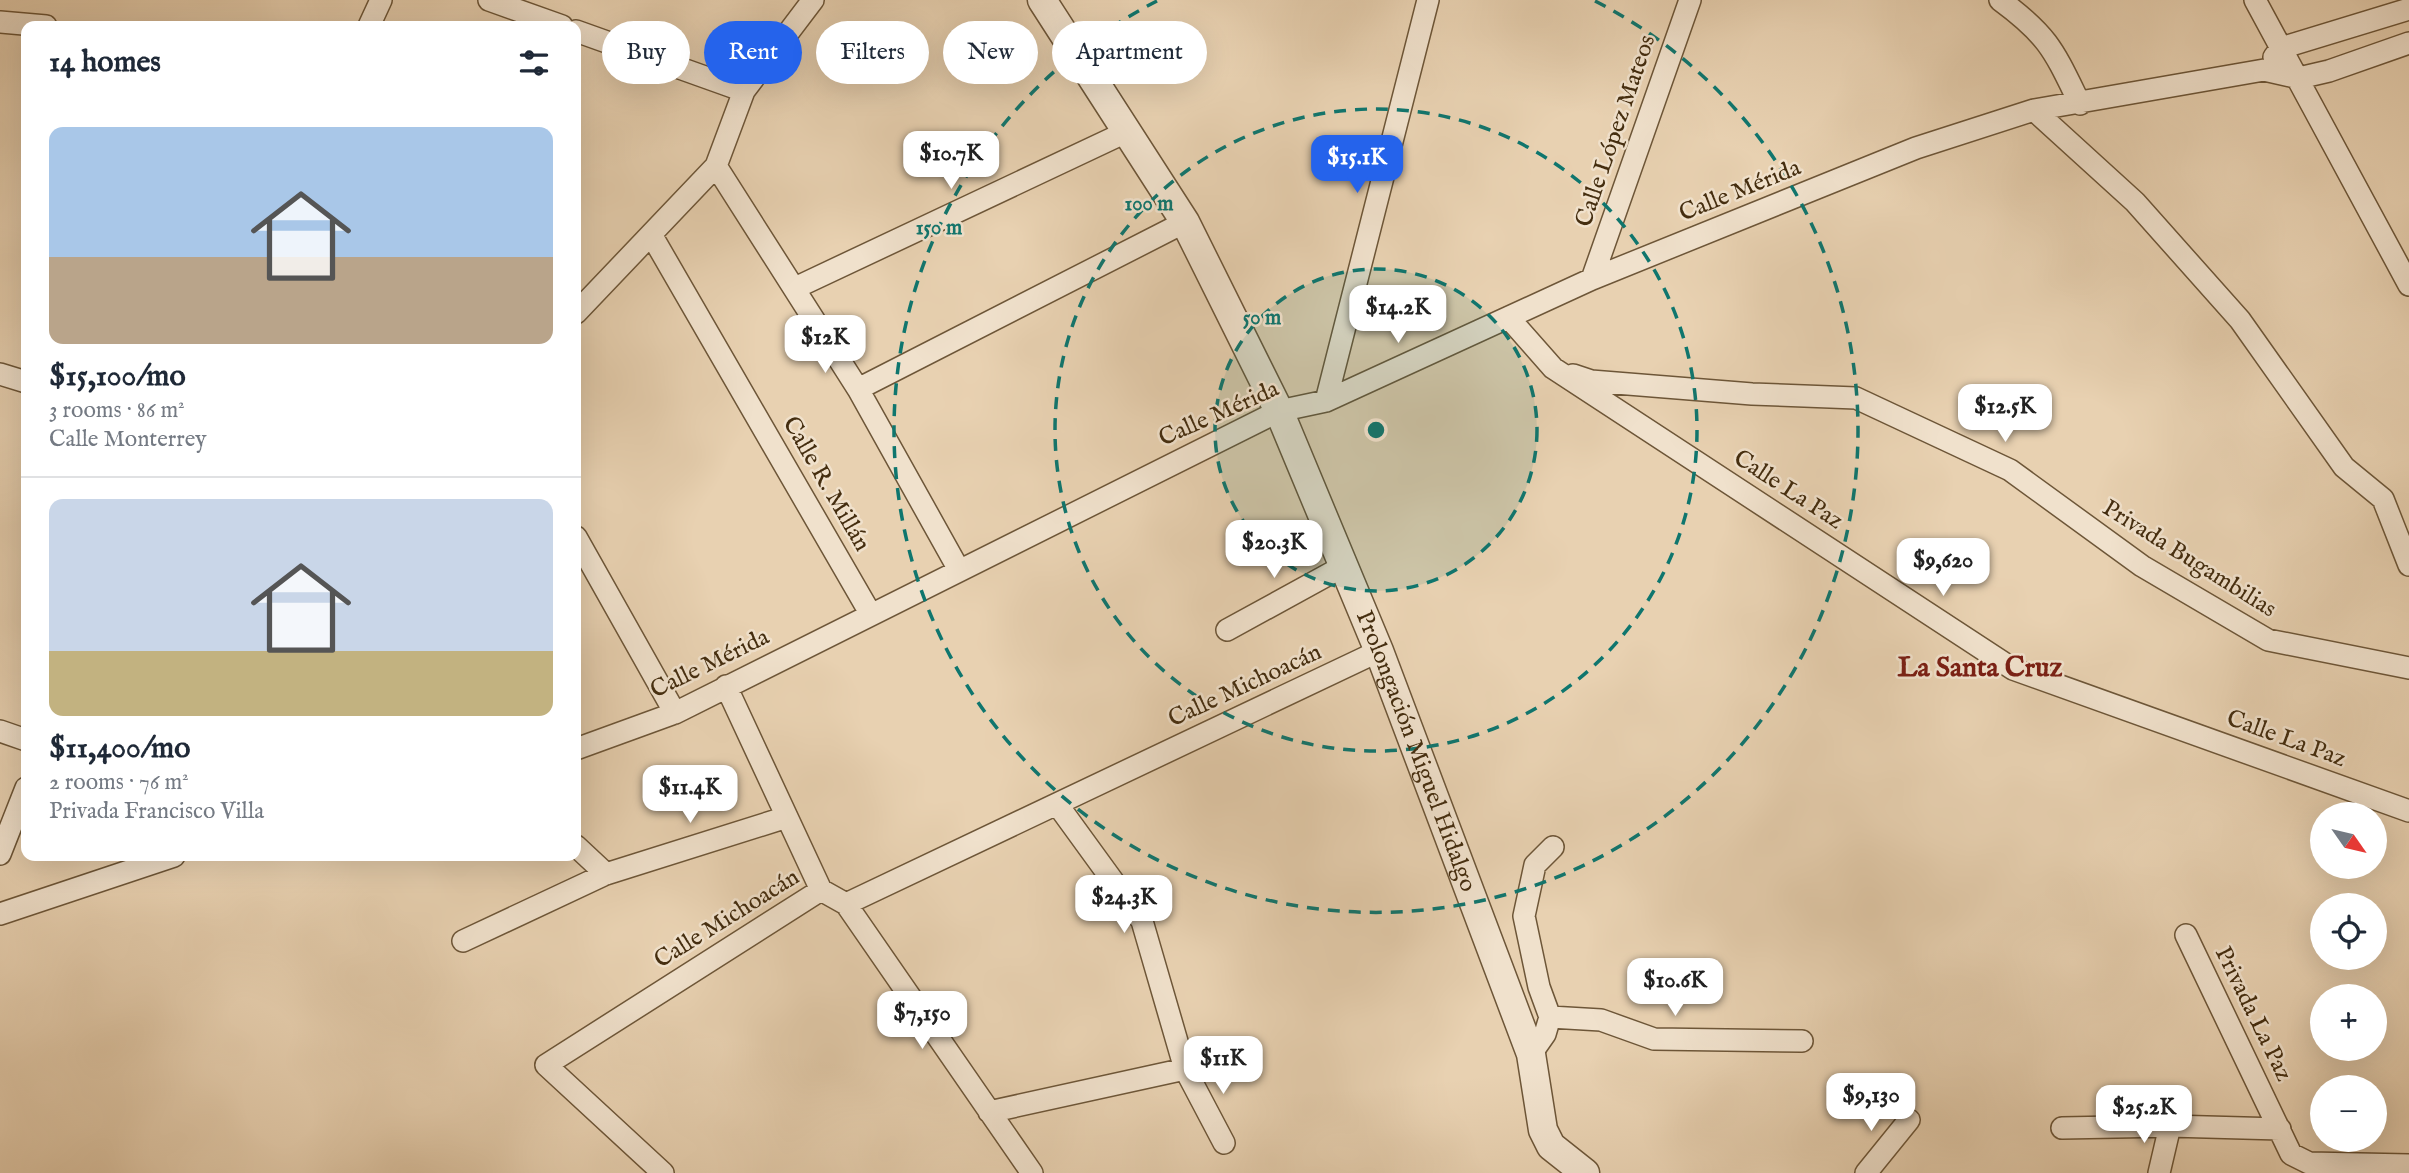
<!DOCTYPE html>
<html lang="en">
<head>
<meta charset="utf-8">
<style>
	:root { --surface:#fff; --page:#f2f2f3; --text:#1f2937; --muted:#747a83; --line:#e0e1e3; --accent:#2563eb }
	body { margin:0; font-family:"IM FELL English",serif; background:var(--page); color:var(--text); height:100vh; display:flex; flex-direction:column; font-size:26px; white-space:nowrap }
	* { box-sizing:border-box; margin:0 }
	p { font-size:23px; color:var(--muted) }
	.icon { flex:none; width:38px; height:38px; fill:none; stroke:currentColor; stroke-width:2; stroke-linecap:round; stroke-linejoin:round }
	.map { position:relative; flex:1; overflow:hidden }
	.panel { position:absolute; left:21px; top:21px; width:560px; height:840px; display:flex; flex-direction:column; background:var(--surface); border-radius:14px; box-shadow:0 7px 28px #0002 }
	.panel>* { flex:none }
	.hud { position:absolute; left:602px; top:21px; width:665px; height:63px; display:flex; gap:14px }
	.needle { width:46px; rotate:124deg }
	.buttons { position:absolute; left:2310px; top:802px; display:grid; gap:14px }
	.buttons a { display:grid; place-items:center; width:77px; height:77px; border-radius:50%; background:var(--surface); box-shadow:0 7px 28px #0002; font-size:35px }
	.price { position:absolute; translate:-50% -60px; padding:0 16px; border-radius:14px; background:#fff; color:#222; font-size:23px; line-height:46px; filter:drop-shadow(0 2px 4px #0008) }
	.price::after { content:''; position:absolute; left:50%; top:42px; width:21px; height:16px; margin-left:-10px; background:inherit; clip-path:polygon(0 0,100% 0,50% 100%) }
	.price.selected { background:var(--accent); color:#fff }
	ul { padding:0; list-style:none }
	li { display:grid; align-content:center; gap:14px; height:371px; padding:0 28px }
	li+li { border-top:2px solid var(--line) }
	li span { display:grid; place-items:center; height:217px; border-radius:14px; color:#555 }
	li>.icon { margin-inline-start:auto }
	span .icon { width:126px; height:126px; fill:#fffc; stroke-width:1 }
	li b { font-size:30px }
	h2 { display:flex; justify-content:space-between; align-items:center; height:84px; padding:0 28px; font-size:30px }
	.pill { padding:0 24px; border-radius:32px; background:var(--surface); box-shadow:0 7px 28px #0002; font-size:24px; line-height:63px }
	.pill.selected { background:var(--accent); color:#fff }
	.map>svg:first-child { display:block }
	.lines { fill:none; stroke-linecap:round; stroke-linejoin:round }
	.minor-casing { stroke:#6d5638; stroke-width:24 }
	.tertiary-casing { stroke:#6d5638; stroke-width:31 }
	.minor { stroke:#f0e1cc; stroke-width:21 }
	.tertiary { stroke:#f0e1cc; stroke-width:28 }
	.ring { fill:none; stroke:#0f766e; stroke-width:3.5; stroke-dasharray:12 9 }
	.labels { text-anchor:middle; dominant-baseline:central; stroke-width:5; stroke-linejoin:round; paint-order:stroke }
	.street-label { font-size:24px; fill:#442d0f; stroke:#f0e1cc }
	.quarter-label { font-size:28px; font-weight:bold; fill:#7a1f14; stroke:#f0e1cc }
	.centre { fill:#0f766e; stroke:#f0e1cc; stroke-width:3.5 }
	.ring-label { font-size:21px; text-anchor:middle; font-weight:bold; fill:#0f766e; stroke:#f0e1cc; stroke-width:5; stroke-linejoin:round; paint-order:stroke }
</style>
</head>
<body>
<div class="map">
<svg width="2409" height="1173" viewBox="0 0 2409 1173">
	<rect width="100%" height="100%" fill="#e8d1b1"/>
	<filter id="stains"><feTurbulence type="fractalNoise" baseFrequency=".00286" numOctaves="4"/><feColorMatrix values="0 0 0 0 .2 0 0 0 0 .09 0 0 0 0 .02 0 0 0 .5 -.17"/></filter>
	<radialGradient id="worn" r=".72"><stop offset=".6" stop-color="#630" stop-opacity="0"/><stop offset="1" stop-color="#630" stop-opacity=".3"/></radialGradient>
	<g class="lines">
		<defs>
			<path id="minor" d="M 489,0 L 562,26
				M 2000,0 C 2049,36 2054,51 2080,104
				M 2255,0 L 2409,285
				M 0,22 L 46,26
				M 369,26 L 381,0
				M 576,31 L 744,91
				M 2274,57 L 2281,48 L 2409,9
				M 2034,110 L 2135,202 L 2240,320 L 2344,467 L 2383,499 L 2409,565
				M 716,166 L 858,389 L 959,570
				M 652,236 L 870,613
				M 1592,279 L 1690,0
				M 795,288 L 1126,132
				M 576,313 L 716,166 L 744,91 L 813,0
				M 1509,318 L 1553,368 L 2013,669 L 2409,811
				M 0,374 L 26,382
				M 1573,375 L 1591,381 L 1752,394 L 1856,398 L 2010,470 L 2142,566 L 2268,640 L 2409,668
				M 858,389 L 1185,222
				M 1326,401 L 1428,0
				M 576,537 L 675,713
				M 1227,630 L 1342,567
				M 726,686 L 821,890
				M 0,731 L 26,740
				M 576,749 L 675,713 L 1279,411 L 1326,401 L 1592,279 L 1916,148 L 2034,110 L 2264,70 L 2299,78 L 2329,71 L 2409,43
				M 1057,804 L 1142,921 L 1185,1069 L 1224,1143
				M 576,846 L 606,874
				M 0,854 L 26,788
				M 846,904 L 1032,1173
				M 0,914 L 174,856
				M 2186,935 L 2291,1154 L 2309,1163 L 2409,1165
				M 463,941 L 606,874 L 787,817
				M 1550,1017 L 1601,1020 L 1654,1039 L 1802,1041
				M 1531,1054 L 1545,1034 L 1550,1017 L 1539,987 L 1524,916 L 1535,865 L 1553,847
				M 989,1112 L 1185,1069
				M 2062,1128 L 2170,1126 L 2280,1129
				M 663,1173 L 546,1065 L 821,890 L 846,904 L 1379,651
				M 1866,1173 L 1909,1120
				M 2159,1173 L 2170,1126"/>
			<g id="tertiary">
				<path id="s1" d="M 1042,0 L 1185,222 L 1279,411 L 1379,651 L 1531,1054 L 1543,1130 L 1551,1146 L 1585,1173"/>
			</g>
		</defs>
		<!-- minor casing -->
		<use href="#minor" class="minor-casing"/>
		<!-- tertiary casing -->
		<use href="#tertiary" class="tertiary-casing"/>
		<!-- minor -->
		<use href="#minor" class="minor"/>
		<!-- tertiary -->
		<use href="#tertiary" class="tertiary"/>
	</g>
	<!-- distance rings -->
	<circle cx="1376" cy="430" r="161" fill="#0f766e" fill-opacity=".12"/>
	<g class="ring">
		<circle cx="1376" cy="430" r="161"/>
		<circle cx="1376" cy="430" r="321"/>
		<path d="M1595 1A482 482 0 1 1 1157 1"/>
	</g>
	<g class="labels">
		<!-- street labels -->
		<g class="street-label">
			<text transform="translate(1616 131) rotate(-71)">Calle López Mateos</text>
			<text transform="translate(1740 191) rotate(-22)">Calle Mérida</text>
			<text transform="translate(1219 414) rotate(-24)">Calle Mérida</text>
			<text transform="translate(826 484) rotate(60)">Calle R. Millán</text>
			<text transform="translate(1788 490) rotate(33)">Calle La Paz</text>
			<text transform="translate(2189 559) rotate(32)">Privada Bugambilias</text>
			<text transform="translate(710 664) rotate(-26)">Calle Mérida</text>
			<text transform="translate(1245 686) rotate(-25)">Calle Michoacán</text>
			<text transform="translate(2286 739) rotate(20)">Calle La Paz</text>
			<text stroke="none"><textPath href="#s1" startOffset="842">Prolongación Miguel Hidalgo</textPath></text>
			<text transform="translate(727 919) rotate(-32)">Calle Michoacán</text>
			<text transform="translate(2253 1014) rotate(64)">Privada La Paz</text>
		</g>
		<!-- quarter labels -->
		<g class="quarter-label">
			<text x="1980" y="668">La Santa Cruz</text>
		</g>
	</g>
	<circle cx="1376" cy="430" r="10" class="centre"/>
	<g class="ring-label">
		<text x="1149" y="210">100 m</text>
		<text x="939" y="234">150 m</text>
		<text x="1262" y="324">50 m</text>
	</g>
	<rect width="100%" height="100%" filter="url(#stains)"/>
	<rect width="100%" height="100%" fill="url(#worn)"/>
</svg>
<div class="buttons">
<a><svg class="needle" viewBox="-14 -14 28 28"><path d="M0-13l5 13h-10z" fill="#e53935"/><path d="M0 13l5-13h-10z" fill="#747a83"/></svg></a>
<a><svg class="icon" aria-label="locate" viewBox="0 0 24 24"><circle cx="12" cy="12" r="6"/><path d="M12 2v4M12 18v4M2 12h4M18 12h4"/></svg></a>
<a>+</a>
<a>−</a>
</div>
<b class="price" style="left:951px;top:191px">$10.7K</b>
<b class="price selected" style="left:1357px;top:195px">$15.1K</b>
<b class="price" style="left:1398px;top:345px">$14.2K</b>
<b class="price" style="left:825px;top:375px">$12K</b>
<b class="price" style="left:2005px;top:444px">$12.5K</b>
<b class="price" style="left:1274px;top:580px">$20.3K</b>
<b class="price" style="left:1943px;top:598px">$9,620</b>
<b class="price" style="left:690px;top:825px">$11.4K</b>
<b class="price" style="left:1124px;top:935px">$24.3K</b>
<b class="price" style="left:1675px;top:1018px">$10.6K</b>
<b class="price" style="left:922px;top:1051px">$7,150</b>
<b class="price" style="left:1223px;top:1096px">$11K</b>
<b class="price" style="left:1871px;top:1133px">$9,130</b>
<b class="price" style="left:2144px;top:1145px">$25.2K</b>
<div class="hud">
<a class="pill">Buy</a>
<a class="pill selected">Rent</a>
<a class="pill">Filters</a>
<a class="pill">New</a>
<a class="pill">Apartment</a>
</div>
<section class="panel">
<h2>14 homes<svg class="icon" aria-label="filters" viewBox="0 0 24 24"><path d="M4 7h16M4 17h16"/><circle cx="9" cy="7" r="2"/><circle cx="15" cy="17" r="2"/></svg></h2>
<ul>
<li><span style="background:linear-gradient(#a9c7e8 60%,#b9a48a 0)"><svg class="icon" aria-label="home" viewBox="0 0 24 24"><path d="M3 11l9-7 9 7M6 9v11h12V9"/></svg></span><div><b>$15,100/mo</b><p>3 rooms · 86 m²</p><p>Calle Monterrey</p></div></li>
<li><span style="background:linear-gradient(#c9d6e8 70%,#c2b280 0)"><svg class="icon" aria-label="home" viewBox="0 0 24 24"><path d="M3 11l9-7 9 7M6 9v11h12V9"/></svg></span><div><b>$11,400/mo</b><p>2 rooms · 76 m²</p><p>Privada Francisco Villa</p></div></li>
</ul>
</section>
</div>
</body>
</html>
